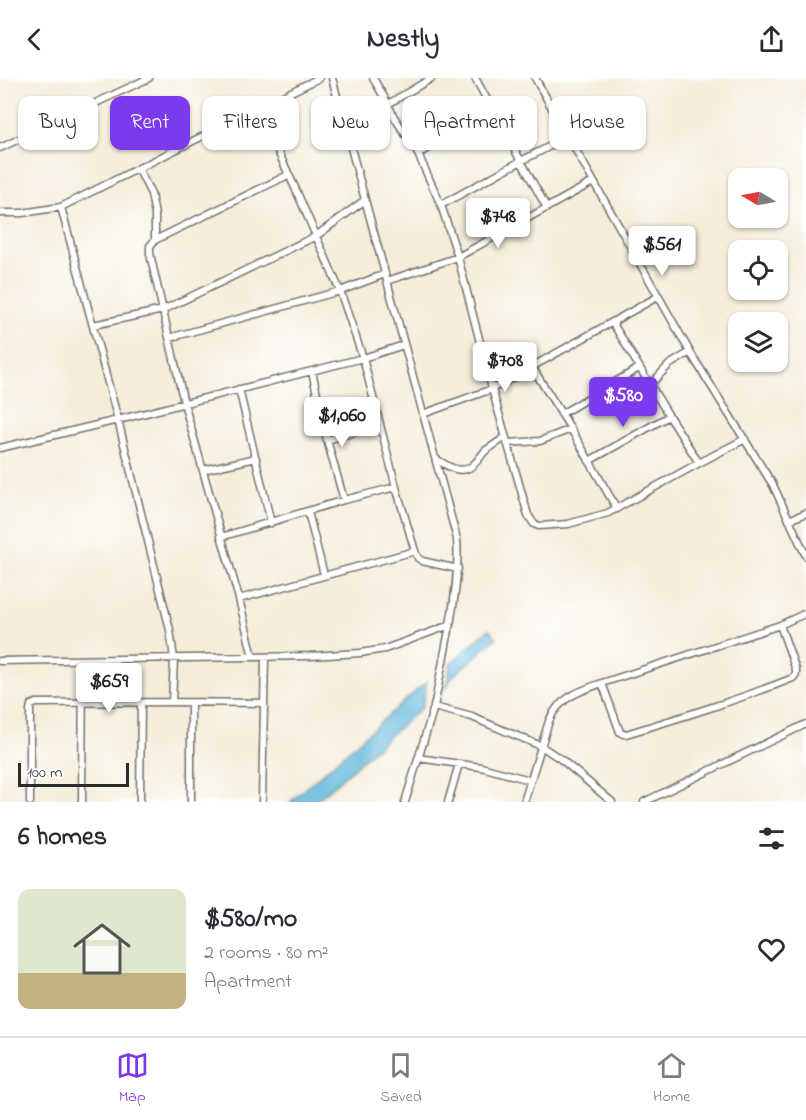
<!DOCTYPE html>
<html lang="en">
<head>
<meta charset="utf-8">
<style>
	:root { --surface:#fff; --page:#f2f2f3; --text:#2b2b33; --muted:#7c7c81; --line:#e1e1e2; --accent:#7c3aed }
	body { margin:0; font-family:"Indie Flower",sans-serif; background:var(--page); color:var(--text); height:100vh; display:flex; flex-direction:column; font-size:22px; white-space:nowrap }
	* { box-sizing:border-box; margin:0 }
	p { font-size:20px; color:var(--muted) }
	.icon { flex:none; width:33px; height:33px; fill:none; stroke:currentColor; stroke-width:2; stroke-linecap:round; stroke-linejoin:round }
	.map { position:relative; height:724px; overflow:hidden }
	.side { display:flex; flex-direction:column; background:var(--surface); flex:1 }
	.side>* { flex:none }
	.hud { position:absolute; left:18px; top:18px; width:771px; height:54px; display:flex; gap:12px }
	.needle { width:39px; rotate:280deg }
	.buttons { position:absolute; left:728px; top:90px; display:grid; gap:12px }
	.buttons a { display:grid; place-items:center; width:60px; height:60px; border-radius:12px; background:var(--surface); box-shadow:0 2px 4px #0004; font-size:30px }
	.scale { position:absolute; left:18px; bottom:15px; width:111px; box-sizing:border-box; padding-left:6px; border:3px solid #2b2b2b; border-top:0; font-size:16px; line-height:21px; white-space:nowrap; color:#2b2b2b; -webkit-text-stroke:4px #fff; paint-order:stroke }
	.price { position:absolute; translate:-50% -51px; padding:0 14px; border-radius:6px; background:#fff; color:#222; font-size:20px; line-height:39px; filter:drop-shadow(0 2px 3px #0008) }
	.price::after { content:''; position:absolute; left:50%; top:36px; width:18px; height:14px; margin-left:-9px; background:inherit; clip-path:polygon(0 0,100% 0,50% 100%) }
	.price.selected { background:var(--accent); color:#fff }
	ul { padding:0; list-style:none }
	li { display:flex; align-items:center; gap:18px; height:150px; padding:0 18px }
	li span { display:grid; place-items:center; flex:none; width:168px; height:120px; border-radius:12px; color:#555 }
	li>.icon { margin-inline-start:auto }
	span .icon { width:72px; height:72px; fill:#fffc; stroke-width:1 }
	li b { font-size:26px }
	h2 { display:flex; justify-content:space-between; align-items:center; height:72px; padding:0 18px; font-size:26px }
	.tag { padding:0 21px; border-radius:12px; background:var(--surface); box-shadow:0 2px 4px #0004; font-size:21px; line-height:54px }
	.tag.selected { background:var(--accent); color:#fff }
	header { display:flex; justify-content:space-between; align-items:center; height:78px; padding:0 18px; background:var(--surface); font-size:27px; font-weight:700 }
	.menu { display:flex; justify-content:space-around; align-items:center; height:84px; border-top:2px solid var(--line); background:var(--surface); font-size:16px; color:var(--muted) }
	.menu a { display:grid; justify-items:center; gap:3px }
	.menu .selected { color:var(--accent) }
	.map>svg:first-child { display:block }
	.water { fill:#5fb6dc; stroke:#457084; stroke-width:1.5 }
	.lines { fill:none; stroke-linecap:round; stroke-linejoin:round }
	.street-casing { stroke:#726f68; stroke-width:9 }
	.street { stroke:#fff; stroke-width:6 }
</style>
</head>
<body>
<header><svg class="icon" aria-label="back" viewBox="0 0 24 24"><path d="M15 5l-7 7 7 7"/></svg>Nestly<svg class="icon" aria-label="share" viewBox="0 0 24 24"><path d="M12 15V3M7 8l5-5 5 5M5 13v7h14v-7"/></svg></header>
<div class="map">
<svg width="806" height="724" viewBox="0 0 806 724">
	<rect width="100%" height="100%" fill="#fff"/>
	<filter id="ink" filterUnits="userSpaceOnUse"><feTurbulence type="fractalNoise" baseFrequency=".0167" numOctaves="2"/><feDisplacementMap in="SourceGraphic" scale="12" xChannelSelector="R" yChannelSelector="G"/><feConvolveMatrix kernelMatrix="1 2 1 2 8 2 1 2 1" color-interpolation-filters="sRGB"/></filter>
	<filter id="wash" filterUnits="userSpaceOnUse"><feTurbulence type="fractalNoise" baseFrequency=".008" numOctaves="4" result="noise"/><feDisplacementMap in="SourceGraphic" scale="24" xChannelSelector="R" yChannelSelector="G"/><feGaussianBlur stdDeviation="1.35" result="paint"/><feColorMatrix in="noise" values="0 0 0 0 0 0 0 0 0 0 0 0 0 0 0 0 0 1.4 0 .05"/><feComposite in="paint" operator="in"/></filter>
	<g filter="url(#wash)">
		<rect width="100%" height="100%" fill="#f5edd9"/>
		<!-- water -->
		<path class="water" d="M 489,551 L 497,560 L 450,601 L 448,608 L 446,611 L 450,586 Z
			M 427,603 L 422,629 L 315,724 L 290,724 Z"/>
	</g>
	<g filter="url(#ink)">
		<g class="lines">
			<defs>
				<path id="street" d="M 373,0 L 388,26
					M 432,0 L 388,26 L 393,37 L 418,76 L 441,127 L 458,179 L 492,311 L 528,437 L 534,446 L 539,448 L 568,446 L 608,435 L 699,385 L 745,361
					M 475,0 L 547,130
					M 535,0 L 690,274 L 773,407 L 806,478
					M 258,30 L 296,112 L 340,213 L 363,280 L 396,409 L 415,473 L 418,480 L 422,483 L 458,491
					M 0,70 L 149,0
					M 418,76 L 493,33
					M 138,90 L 151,116 L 155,137 L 155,162
					M 288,97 L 155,162 L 150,168 L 150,176 L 184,325 L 239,521 L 415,473
					M 441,127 L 521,83 L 568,59
					M 61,129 L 118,342 L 170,552 L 174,581 L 172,624
					M 0,135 L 22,135 L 61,129 L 319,0
					M 387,203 L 458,179 L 593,104
					M 612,244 L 669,338 L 699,385
					M 93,247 L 163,232 L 316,158 L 365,122
					M 169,260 L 340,213 L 385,196
					M 532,289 L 571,351 L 617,431
					M 312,293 L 327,362 L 344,422 L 396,409
					M 650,307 L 669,287 L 690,274
					M 239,311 L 271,445
					M 423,336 L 492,311 L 659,218
					M 561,336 L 639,290
					M 327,362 L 380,347
					M 507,365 L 540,363 L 571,351
					M 0,370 L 118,342 L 363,280 L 404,267
					M 436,381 C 447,388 460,397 472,388 C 477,384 481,378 485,373 C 492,368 499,364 505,359
					M 589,383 L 669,338
					M 203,392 L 256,380
					M 308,434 L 324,497
					M 789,442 L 806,435
					M 221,459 L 344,422
					M 239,521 L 253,579
					M 0,583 L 310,578 L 360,575 L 385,571 L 450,547 C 455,518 459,490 457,461 L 332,0
					M 602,605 L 620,654 L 623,656 L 626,656 C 682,639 738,622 793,600 L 796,596 L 796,592 L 780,547
					M 191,625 L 191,724
					M 434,629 L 472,639 L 541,668 L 562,682 L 612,724
					M 418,680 L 481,689 L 530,702
					M 30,724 L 30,632 L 31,627 L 36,625 L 172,624 L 264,625
					M 82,724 L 83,582
					M 140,724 L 141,624
					M 262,724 L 265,579
					M 405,724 L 434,629 L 450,547
					M 448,724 L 459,686
					M 524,724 L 549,643 C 559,619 580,613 602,605 L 780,547 L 806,535
					M 644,724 L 806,646"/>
			</defs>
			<!-- street casing -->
			<use href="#street" class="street-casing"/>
			<!-- street -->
			<use href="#street" class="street"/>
		</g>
	</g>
</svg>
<div class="buttons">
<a><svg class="needle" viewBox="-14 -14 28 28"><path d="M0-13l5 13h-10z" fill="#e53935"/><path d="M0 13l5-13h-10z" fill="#7c7c81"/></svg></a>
<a><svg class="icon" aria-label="locate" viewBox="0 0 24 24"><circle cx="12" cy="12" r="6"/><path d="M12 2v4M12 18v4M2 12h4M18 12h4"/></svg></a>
<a><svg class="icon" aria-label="layers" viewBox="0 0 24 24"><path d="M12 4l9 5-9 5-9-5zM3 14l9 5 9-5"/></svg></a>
</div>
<div class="scale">100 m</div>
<b class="price" style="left:498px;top:171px">$748</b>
<b class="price" style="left:662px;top:199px">$561</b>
<b class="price" style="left:505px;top:315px">$708</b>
<b class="price selected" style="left:623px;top:350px">$580</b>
<b class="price" style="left:342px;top:370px">$1,060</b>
<b class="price" style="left:109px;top:636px">$659</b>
<div class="hud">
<a class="tag">Buy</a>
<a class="tag selected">Rent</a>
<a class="tag">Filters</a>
<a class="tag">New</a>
<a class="tag">Apartment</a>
<a class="tag">House</a>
</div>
</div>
<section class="side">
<h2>6 homes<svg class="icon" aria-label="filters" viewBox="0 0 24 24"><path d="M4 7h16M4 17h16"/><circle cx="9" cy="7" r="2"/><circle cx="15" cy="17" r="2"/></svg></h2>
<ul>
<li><span style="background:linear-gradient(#dfe7d0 70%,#c2b280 0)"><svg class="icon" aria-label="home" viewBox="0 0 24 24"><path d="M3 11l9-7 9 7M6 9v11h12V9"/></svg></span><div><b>$580/mo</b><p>2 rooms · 80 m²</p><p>Apartment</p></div><svg class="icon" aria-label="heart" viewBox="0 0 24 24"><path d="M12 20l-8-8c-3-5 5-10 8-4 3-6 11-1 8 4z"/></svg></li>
</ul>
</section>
<nav class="menu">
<a class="selected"><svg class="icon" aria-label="map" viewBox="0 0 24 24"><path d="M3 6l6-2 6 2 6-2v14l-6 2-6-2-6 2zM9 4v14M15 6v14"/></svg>Map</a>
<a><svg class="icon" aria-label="saved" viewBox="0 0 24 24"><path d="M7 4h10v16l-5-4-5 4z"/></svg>Saved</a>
<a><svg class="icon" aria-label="home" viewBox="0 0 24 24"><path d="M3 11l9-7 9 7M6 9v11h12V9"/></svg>Home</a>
</nav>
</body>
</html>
